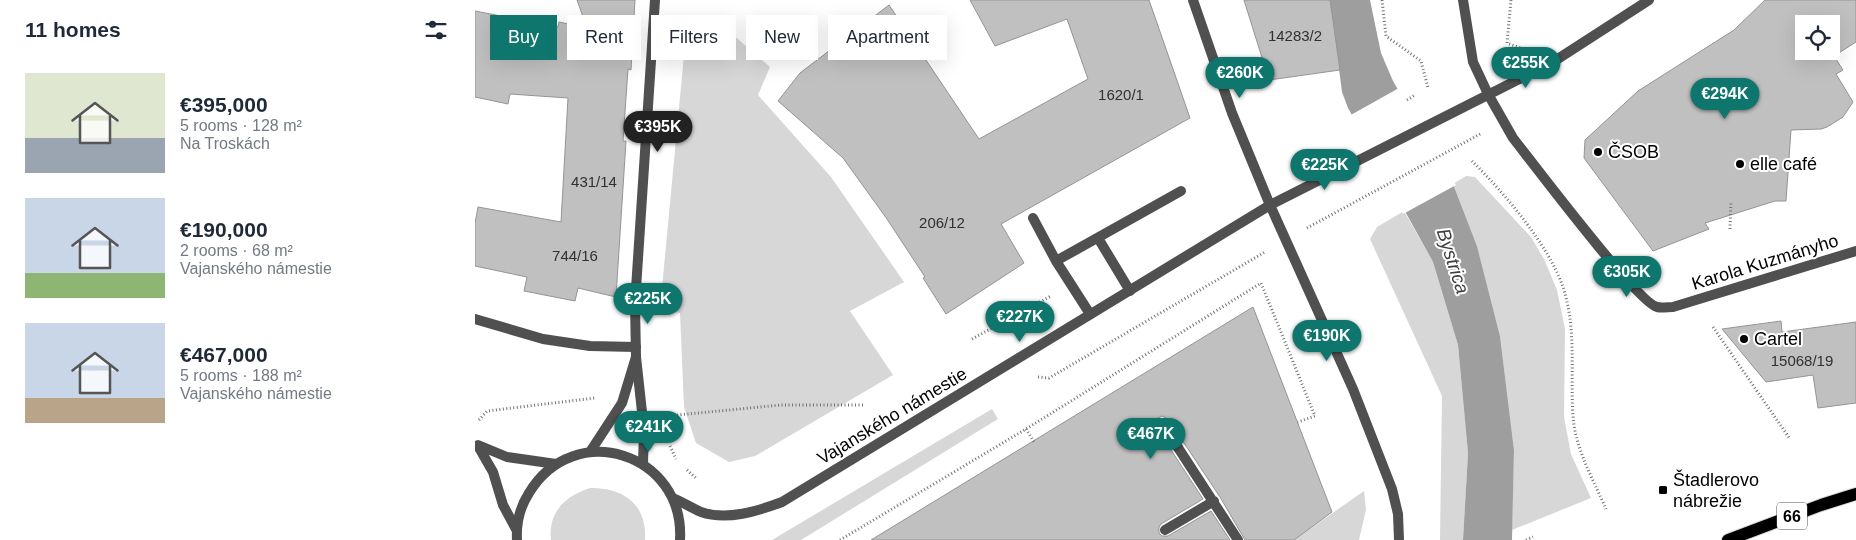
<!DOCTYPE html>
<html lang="en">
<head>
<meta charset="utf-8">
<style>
	:root { --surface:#fff; --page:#f2f2f3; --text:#1f2937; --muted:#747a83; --accent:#0f766e }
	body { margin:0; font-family:Helvetica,sans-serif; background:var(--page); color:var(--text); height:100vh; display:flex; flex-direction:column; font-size:19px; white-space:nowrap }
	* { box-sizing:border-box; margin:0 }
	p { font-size:16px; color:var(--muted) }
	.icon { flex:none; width:28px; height:28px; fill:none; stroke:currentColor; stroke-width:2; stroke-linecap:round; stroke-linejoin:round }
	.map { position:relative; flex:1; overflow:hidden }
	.side { display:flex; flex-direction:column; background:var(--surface); width:475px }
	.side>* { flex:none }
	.top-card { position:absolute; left:15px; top:15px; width:475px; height:45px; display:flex; gap:10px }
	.controls { position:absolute; left:1320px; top:15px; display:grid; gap:10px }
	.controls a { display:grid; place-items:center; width:45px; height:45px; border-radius:0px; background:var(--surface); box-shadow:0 5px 20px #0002; font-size:25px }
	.price { position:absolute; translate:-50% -42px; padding:0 11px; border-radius:18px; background:var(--accent); color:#fff; font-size:16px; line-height:32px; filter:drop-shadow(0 1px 2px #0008) }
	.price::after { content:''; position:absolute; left:50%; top:30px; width:15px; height:11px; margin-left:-8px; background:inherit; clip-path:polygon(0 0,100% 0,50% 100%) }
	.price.current { background:#222; color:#fff }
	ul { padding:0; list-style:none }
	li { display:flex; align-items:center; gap:15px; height:125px; padding:0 25px }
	li span { display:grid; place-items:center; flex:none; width:140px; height:100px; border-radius:0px; color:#555 }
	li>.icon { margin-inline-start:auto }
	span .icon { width:60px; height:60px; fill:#fffc; stroke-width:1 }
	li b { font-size:21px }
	h2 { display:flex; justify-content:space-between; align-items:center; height:60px; padding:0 25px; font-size:21px }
	.chip { padding:0 18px; border-radius:0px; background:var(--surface); box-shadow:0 5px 20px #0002; font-size:18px; line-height:45px }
	.chip.current { background:var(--accent); color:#fff }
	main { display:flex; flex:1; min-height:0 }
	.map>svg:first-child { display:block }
	.green { fill:#d7d7d7 }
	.water { fill:#9e9e9e }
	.pier { fill:#fff }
	.building { fill:#c0c0c0; stroke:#949494; fill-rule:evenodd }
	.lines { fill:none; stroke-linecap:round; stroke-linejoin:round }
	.primary-casing { stroke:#dbdbdb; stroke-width:14 }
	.path { stroke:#727272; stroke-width:3; stroke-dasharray:1 2.5; stroke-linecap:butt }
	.service { stroke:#505050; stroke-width:10 }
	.pedestrian { stroke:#505050; stroke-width:10 }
	.minor { stroke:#505050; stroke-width:10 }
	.tertiary { stroke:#505050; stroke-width:10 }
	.primary { stroke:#000; stroke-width:12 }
	.poi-dot { fill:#000; stroke:#fff; stroke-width:2 }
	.labels { text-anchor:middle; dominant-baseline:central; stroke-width:4; stroke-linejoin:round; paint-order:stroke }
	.number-label { font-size:15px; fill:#303030 }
	.shield { fill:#fff; stroke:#4c4c4c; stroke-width:1 }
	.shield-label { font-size:16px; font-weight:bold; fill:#000 }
	.poi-label { font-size:18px; fill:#000; stroke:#fff; text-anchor:start }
	.street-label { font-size:18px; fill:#000; stroke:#fff }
	.water-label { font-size:19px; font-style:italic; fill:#3f3f3f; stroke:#fff }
</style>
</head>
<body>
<main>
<section class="side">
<h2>11 homes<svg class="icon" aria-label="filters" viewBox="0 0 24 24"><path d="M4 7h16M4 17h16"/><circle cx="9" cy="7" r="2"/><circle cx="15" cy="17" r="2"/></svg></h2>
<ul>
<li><span style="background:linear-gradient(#dfe7d0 65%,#9aa5b1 0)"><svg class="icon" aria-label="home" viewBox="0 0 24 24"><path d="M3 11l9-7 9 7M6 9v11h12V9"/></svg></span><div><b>€395,000</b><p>5 rooms · 128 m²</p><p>Na Troskách</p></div></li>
<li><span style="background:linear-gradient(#c9d6e8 75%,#8fb573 0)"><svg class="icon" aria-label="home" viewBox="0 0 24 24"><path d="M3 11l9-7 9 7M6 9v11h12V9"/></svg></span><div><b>€190,000</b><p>2 rooms · 68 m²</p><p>Vajanského námestie</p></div></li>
<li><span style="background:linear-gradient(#c9d6e8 75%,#b9a48a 0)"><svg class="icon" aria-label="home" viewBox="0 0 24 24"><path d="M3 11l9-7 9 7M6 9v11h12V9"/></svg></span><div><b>€467,000</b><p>5 rooms · 188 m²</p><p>Vajanského námestie</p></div></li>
</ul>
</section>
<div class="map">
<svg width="1381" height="540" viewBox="0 0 1381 540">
	<rect width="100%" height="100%" fill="#fff"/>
	<!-- green -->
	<path class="green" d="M 240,19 L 295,67 L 283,95 L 356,177 L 429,282 L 375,311 L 418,375 L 280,456 L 254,462 L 221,443 L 209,407 L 205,313 L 185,309 L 212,23 Z
		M 991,176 L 1000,177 L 1056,237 L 1069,259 L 1082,290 L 1090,329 L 1089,417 L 1096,454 L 1116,498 L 1037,530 L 1039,450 L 1025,336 L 1002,246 L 978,184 Z
		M 929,211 L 958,262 L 983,345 L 993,453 L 988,540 L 965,540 L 967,396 L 895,239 L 902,227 Z
		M 517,409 L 523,419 L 326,540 L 297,540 Z
		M 115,488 C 149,488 172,504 170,540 L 76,540 C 73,512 90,496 115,488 Z
		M 889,491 L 891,510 L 884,540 L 819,540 Z"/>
	<!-- water -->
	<path class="water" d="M 855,0 L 895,0 L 906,53 L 918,81 L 978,184 L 1002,246 L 1025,336 L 1039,450 L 1037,540 L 988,540 L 993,453 L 983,345 L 958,262 L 873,108 L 867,92 Z"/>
	<!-- pier -->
	<path class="pier" d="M 924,88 L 981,185 L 928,214 L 874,116 Z"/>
	<!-- building -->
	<path class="building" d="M 102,0 L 160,0 L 156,70 L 153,69 L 148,141 L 151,141 L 141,297 L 103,288 L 100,301 L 49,291 L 52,277 L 0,266 L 0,223 L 3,207 L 86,222 L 93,98 L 35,94 L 33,104 L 0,97 L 0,11 L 83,27 L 84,22 L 112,28 Z
		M 495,0 L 674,0 L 715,118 L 526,224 L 549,263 L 471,314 L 448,278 L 450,277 L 412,219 L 368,158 L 303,101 L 325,73 L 414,5 L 504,139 L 613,79 L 592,19 L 520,46 Z
		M 769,0 L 855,0 L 865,70 L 794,80 Z
		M 1290,0 L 1381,0 L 1381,42 L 1359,56 L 1368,70 L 1361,74 L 1378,102 L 1368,117 L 1352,127 L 1346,129 L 1316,130 L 1311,201 L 1300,201 L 1230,223 L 1234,229 L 1178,251 L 1109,158 L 1110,140 L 1163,91 L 1259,30 ZM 1329,24 L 1356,24 L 1356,51 L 1329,51 Z
		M 778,307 L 857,512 L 819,540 L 770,540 L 745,497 L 693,419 L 687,416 L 681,419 L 681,427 L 728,499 L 686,524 L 684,527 L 684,533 L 687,536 L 693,536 L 736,511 L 755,540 L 396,540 Z
		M 1306,321 L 1307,332 L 1381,322 L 1381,403 L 1343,408 L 1338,375 L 1291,382 L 1247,329 Z"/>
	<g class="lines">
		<defs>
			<path id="primary" d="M 1253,540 L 1346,505 L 1381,494"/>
		</defs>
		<!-- primary casing -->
		<use href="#primary" class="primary-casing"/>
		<!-- path -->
		<path class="path" d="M 907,0 L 911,36 L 946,61 L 953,88
			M 1036,0 L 1032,43 L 1048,49
			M 932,100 L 940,95
			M 997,161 C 1030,194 1073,244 1088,287 C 1102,330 1095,372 1098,416 C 1100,448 1118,479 1131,509
			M 832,228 L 1007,133
			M 1255,229 L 1256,201
			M 1238,327 L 1315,439
			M 497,339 L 576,296
			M 563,377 L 574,378 L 790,252
			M 202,415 L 306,405 L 388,405
			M 4,420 L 12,411 L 120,398
			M 551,429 L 559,442
			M 195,446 L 201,459
			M 212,470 L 222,479
			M 365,540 L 551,429 L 786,283 L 840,416 L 823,422
			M 1051,540 L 1058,537"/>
		<!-- service -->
		<path class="service" d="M 558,218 L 581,261 L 615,314
			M 623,238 L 655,291
			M 581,261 L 706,191
			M 0,319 L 68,339 L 115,346 L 161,347
			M 687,423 L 763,540
			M 690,530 L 739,501"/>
		<!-- pedestrian -->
		<path class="pedestrian" d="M 1078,62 L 1174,0"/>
		<!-- minor -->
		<path class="minor" d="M 988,0 L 998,62 L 1013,94 L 1038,138 C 1057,162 1163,303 1182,307 C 1187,308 1193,307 1198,307 L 1381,251
			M 3,445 L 32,457 L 81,464
			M 3,446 L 18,472 L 28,505 L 41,529
			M 115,452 L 147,403 L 161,357
			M 924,540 L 923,514 L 917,489 L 878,389 L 795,205 L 1078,62"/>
		<!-- tertiary -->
		<path class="tertiary" d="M 168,464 L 169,430 L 161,357 L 160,304 L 180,0
			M 198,498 C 207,502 217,508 226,512 C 252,521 283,511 307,502 L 795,205 L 757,113 L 718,0
			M 42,540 C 41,523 45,507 54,493 C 99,418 210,453 205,540"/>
		<!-- primary -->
		<use href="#primary" class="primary"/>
	</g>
	<!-- markers -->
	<g class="poi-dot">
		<circle cx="1123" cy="152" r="5"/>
		<circle cx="1265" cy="164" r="5"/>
		<circle cx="1269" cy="339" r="5"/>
		<rect x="1183" y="485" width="10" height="10" rx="2.5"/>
	</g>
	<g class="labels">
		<!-- number labels -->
		<g class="number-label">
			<text x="820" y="35">14283/2</text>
			<text x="646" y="94">1620/1</text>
			<text x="119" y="181">431/14</text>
			<text x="467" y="222">206/12</text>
			<text x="100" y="255">744/16</text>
			<text x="1327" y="360">15068/19</text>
		</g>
		<!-- shield labels -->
		<rect class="shield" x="1302" y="502.5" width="30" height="27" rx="4"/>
		<g class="shield-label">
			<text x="1317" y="516">66</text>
		</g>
		<!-- poi labels -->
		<g class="poi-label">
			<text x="1133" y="152">ČSOB</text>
			<text x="1275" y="164">elle café</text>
			<text x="1279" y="339">Cartel</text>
			<text x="1198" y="480">Štadlerovo<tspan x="1198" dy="21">nábrežie</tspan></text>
		</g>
		<!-- street labels -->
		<g class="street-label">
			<text transform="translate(1290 262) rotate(-17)">Karola Kuzmányho</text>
			<text transform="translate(417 416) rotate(-31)">Vajanského námestie</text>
		</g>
		<!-- water labels -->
		<g class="water-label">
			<text transform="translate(978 261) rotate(72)">Bystrica</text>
		</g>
	</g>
</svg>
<div class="controls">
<a><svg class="icon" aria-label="locate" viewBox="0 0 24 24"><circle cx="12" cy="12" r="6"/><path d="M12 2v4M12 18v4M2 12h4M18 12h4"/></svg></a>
</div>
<b class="price" style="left:1051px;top:89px">€255K</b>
<b class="price" style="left:765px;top:99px">€260K</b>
<b class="price" style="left:1250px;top:120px">€294K</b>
<b class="price current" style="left:183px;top:153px">€395K</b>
<b class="price" style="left:850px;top:191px">€225K</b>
<b class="price" style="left:1152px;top:298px">€305K</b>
<b class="price" style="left:173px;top:325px">€225K</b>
<b class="price" style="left:545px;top:343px">€227K</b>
<b class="price" style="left:852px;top:362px">€190K</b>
<b class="price" style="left:174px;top:453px">€241K</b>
<b class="price" style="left:676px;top:460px">€467K</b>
<div class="top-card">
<a class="chip current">Buy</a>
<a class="chip">Rent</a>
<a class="chip">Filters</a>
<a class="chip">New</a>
<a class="chip">Apartment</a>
</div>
</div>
</main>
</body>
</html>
